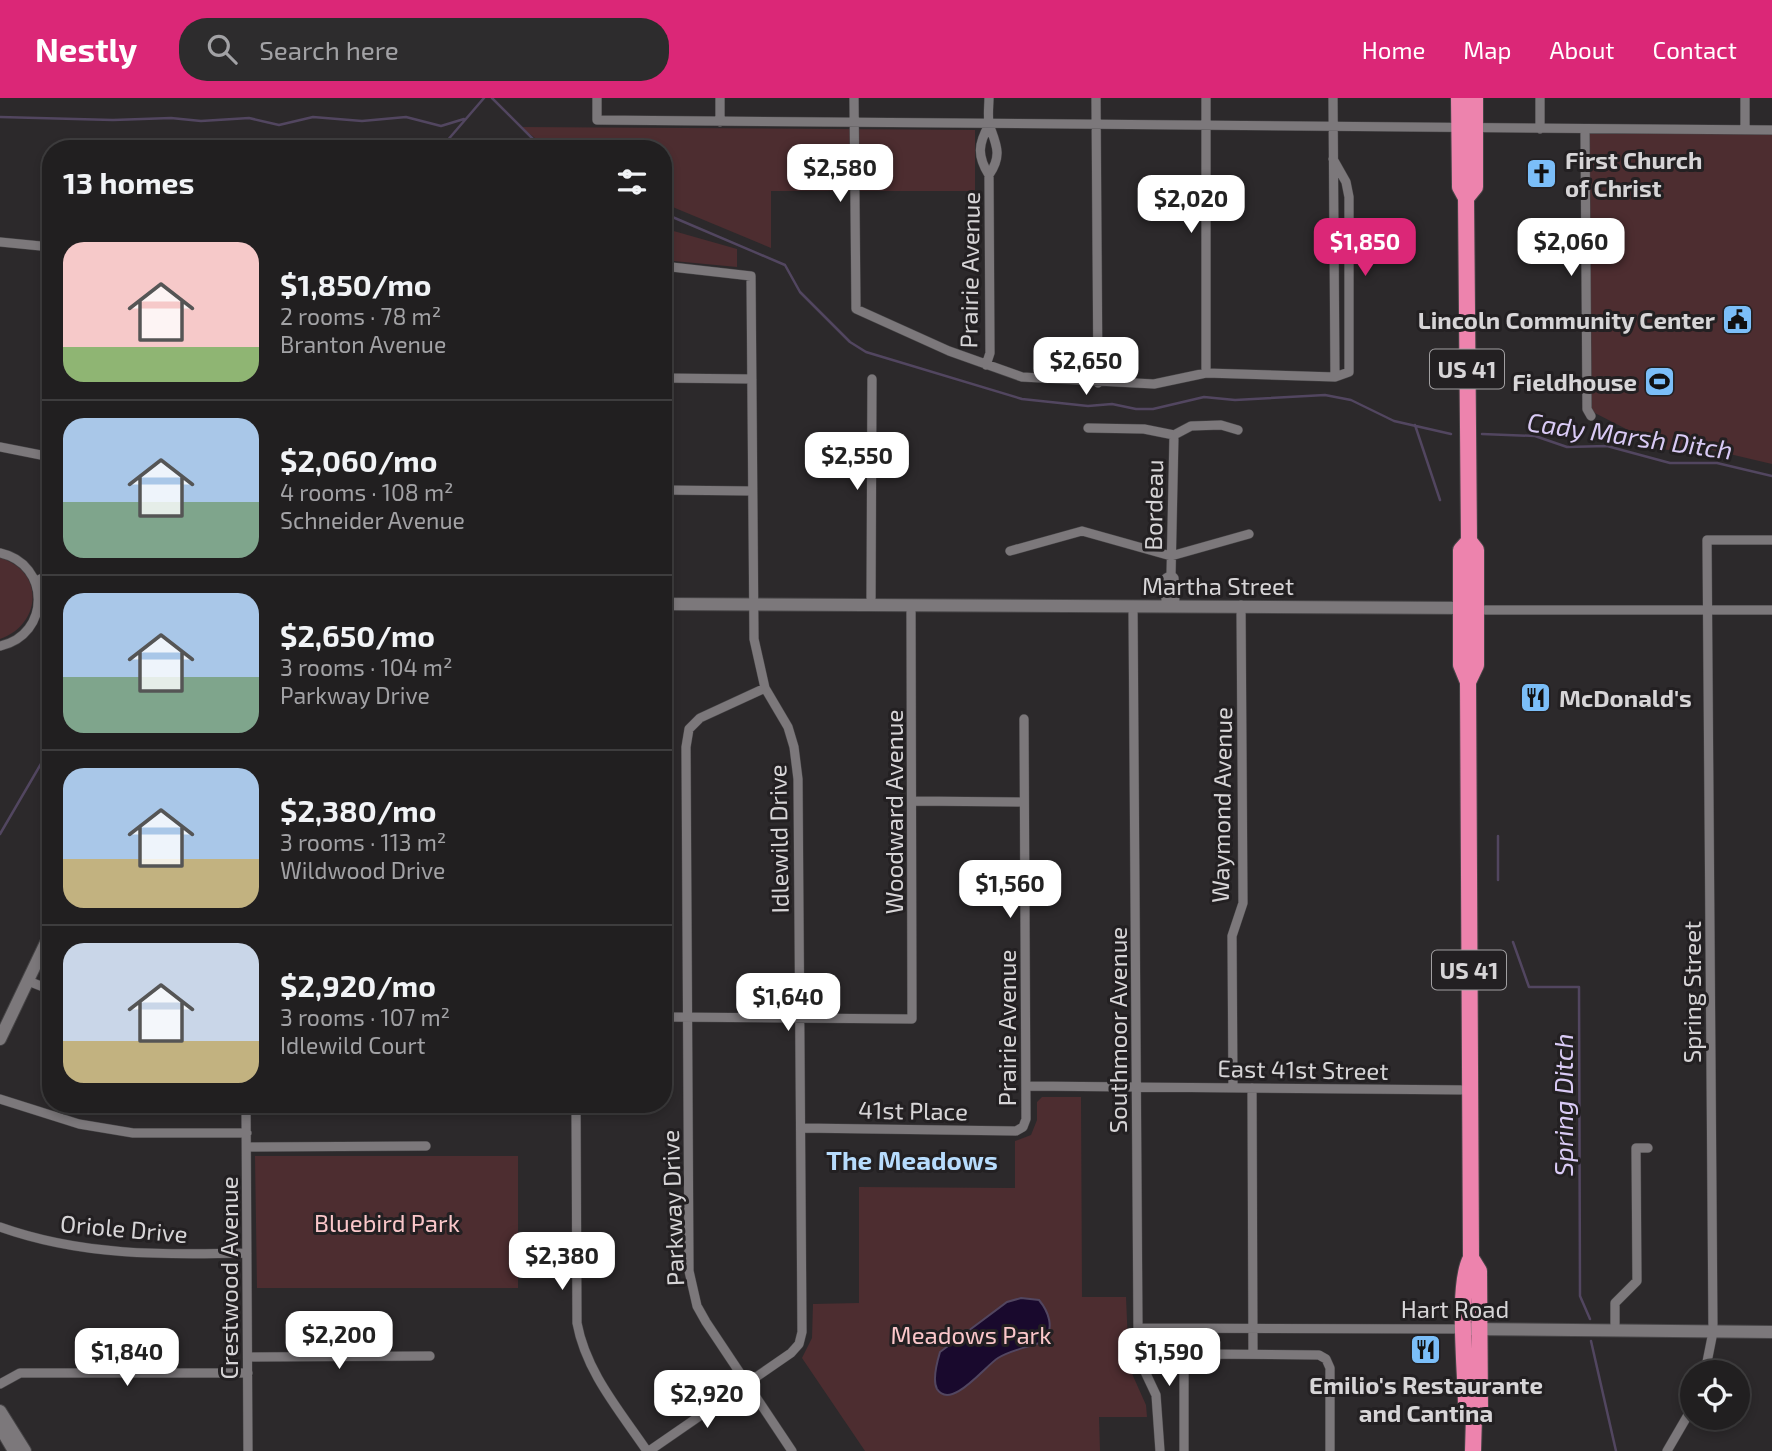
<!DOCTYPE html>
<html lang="en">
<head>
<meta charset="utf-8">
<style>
	:root { --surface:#211f20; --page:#2d2c2d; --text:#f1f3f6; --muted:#a2a2a5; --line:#3e3d3e; --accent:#db2777 }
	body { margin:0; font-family:"Exo 2",sans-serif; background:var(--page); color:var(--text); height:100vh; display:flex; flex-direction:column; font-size:26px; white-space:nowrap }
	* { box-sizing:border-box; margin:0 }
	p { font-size:23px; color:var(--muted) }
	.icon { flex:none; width:38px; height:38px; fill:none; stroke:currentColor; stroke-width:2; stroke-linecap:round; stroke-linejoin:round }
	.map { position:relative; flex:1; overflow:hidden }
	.sheet { position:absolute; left:42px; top:42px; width:630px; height:973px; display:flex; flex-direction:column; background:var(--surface); border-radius:28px; box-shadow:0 4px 10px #0003,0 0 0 2px var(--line) }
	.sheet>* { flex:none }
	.fabs { position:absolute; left:1680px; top:1262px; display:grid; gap:14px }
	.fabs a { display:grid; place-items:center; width:70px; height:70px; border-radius:50%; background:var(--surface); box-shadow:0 4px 10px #0003,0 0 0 2px var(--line); font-size:35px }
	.price { position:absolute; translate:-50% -60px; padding:0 16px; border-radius:14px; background:#fff; color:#222; font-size:23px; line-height:46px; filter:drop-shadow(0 2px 4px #0008) }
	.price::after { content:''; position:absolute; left:50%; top:42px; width:21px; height:16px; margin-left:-10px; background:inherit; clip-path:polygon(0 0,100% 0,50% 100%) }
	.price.active { background:var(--accent); color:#fff }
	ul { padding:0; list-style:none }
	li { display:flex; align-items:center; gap:21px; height:175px; padding:0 21px }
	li+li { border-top:2px solid var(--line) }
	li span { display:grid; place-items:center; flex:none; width:196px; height:140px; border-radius:21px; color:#555 }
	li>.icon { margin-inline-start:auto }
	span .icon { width:84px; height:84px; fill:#fffc; stroke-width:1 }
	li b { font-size:30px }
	h2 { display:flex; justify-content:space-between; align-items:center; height:84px; padding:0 21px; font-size:30px }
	header { display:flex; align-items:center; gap:42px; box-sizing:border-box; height:98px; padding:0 35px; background:var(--accent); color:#fff }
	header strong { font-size:33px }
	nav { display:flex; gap:38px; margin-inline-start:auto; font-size:24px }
	.search { width:490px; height:63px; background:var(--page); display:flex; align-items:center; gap:18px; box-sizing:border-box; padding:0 24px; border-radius:28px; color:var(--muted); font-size:26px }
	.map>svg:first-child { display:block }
	.green { fill:#4d2d30 }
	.water { fill:#19092d; stroke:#524660; stroke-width:2 }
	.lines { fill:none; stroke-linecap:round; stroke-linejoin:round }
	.stream { stroke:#524660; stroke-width:2.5 }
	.street-casing { stroke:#474547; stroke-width:10 }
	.secondary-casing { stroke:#474547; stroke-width:14 }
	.highway-casing { stroke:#474547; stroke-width:18 }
	.street { stroke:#7c787b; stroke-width:9 }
	.secondary { stroke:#7c787b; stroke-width:12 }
	.highway { stroke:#ed83ad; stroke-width:16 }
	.labels { text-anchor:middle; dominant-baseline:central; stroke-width:6; stroke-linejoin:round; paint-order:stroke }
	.shield { fill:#232022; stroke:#a19fa1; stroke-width:2 }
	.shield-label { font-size:23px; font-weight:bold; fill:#d7d5d7 }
	.poi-label { font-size:24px; font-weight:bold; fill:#d7d5d7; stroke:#232022; text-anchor:start }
	.street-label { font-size:24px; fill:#d7d5d7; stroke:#232022 }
	.park-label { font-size:24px; fill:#fbc7ca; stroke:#232022 }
	.water-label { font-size:26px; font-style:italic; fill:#d9caf5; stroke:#232022 }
	.neighbourhood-label { font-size:26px; font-weight:bold; fill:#b7dcfd; stroke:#232022 }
</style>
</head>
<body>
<header>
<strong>Nestly</strong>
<div class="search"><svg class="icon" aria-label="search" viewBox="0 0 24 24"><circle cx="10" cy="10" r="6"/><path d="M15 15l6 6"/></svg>Search here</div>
<nav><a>Home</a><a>Map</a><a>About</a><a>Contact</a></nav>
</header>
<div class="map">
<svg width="1772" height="1353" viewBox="0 0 1772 1353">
	<rect width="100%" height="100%" fill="#2c292b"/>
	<!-- green -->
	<path class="green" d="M 521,29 L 975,32 L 975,93 L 771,93 L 771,150 L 663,105 L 663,51 L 549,51 Z
		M 1588,34 L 1772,36 L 1772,366 L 1704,350 L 1667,352 L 1591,313 Z
		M 663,130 L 737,151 L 737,169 L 663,162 Z
		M 0,460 C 45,473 42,526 0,541 Z
		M 1042,999 L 1081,999 L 1082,1199 L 1126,1199 L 1129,1269 L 1146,1307 L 1147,1319 L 1099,1319 L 1100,1353 L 865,1353 L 802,1260 L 812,1240 L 813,1206 L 859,1205 L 859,1089 L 1015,1090 L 1015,1043 L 1031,1037 L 1037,1022 L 1037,1004 Z
		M 255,1058 L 518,1058 L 518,1190 L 257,1190 Z"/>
	<!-- water -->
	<path class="water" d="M 1021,1200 L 1039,1202 C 1049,1214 1054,1229 1045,1243 C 1030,1249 1013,1251 998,1260 C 985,1268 951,1313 937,1291 C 932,1282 937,1264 940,1254 L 1007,1204 Z"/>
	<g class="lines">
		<!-- stream -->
		<path class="stream" d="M 492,0 L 543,51
			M 0,19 L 113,22 L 171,20 L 201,23 L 249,20 L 279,27 L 313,19 L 362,23 L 406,19 L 441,28 L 464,21
			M 440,51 L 484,0
			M 663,115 L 785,167 L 800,194 L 850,244 L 866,254 L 1022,301 L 1088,308 L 1112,306 L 1136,311 L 1153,311 L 1204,299 L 1235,302 L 1325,297 L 1351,302 L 1394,323 L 1451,336
			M 1415,327 L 1440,402
			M 1482,336 L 1535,338 L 1567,349 L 1607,348 L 1670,365 L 1717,365 L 1772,378
			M 0,736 L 42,664 L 51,641
			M 1498,782 L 1498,738
			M 1513,844 L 1529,889 L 1579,889 L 1580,1198 L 1590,1221
			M 1591,1243 L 1616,1353"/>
		<defs>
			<path id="street" d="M 597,0 L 597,22 L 1772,32
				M 854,0 L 856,211 L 949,253 L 1022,279 L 1154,286 L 1206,275 L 1335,279 L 1349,274 L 1349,99 L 1346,84 L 1333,61
				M 1096,0 L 1098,285
				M 1206,0 L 1206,275
				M 1333,0 L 1335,279
				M 720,24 L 720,0
				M 989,27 C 978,46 977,58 989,77
				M 1540,31 L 1540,0
				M 1585,31 L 1587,311 L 1591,318
				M 1745,31 L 1745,0
				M 0,144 L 51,149
				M 986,267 L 990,255 L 989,77 C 1002,58 997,48 990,29 C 987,21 989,9 989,0
				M 663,280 L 752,281
				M 1088,330 L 1144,331 L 1174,337 L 1191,328 L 1221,327 L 1238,332
				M 1174,337 L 1171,477 L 1174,480 L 1175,507
				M 0,349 L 51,359
				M 663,392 L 752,393
				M 1010,453 L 1082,433 L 1171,458 L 1249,436
				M 0,455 C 51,466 51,537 0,548
				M 36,483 L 51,476
				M 871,506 L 872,281
				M 1166,507 L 1166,480 L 1171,477
				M 1133,508 L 1138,1230 L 1140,1263 L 1156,1297 L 1160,1353
				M 1476,512 L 1772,512
				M 765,590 L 700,620 L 689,631 L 686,649 L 689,1173 L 697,1208 L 706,1224 L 792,1353
				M 913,703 L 1024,704
				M 28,883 L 51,892
				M 663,919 L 912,921 L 911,507
				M 1026,988 L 1470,992
				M 1233,990 L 1232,838 L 1243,805 L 1241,507
				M 1252,990 L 1253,1256
				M 0,1001 L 79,1026 L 133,1035 L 247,1035
				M 246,1006 L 248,1353
				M 576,1006 L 577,1225 C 586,1274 620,1313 647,1353
				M 801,1030 L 1016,1033 L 1023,1029 L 1026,1021 L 1024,621
				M 247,1049 L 426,1048
				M 0,1129 C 81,1158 163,1157 247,1155
				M 1138,1230 L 1465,1231
				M 1615,1232 L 1615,1205 L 1637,1183 L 1636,1050 L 1648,1050
				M 248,1259 L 430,1258
				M 1705,1274 L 1713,1234 L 1707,442 L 1772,442
				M 0,1286 L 20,1275 L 248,1275
				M 649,1353 L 791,1255 L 799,1246 L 802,1234 L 798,681 L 794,649 L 788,629 L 765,590 L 754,541 L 751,178 L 663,168
				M 1184,1353 L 1184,1268 L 1188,1259 L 1197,1256 L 1319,1257 L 1326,1261 L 1330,1270 L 1330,1353
				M 1667,1353 L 1692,1310"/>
			<path id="secondary" d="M 663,506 L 1468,510
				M 0,941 L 51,834
				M 1465,1231 L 1772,1234
				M 0,1313 L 25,1353
				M 0,1329 L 14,1353"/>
			<path id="highway" d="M 1459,0 L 1460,89 L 1466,100 L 1469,443 L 1476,452 L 1476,567 L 1468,584
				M 1466,100 L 1475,89 L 1475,0
				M 1469,443 L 1461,452 L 1461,567 L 1468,584 L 1471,1160 L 1479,1173 L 1480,1310 L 1474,1318 L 1473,1353
				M 1471,1160 C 1456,1186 1466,1274 1466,1309 L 1474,1318"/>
		</defs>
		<!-- street casing -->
		<use href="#street" class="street-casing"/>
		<!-- secondary casing -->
		<use href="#secondary" class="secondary-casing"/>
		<!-- highway casing -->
		<use href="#highway" class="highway-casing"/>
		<!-- street -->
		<use href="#street" class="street"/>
		<!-- secondary -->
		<use href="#secondary" class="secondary"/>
		<!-- highway -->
		<use href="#highway" class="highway"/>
	</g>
	<!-- icons -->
	<defs>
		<symbol id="church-square" viewBox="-11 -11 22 22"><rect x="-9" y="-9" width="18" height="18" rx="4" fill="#7bbef8" stroke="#232022"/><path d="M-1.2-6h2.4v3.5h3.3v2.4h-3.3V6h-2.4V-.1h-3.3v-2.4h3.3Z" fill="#111"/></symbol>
		<symbol id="civic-square" viewBox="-11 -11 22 22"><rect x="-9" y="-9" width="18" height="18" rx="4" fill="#7bbef8" stroke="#232022"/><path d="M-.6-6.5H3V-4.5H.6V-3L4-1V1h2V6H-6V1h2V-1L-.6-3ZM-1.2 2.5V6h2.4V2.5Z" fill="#111"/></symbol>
		<symbol id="stadium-square" viewBox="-11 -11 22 22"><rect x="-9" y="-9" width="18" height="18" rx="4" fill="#7bbef8" stroke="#232022"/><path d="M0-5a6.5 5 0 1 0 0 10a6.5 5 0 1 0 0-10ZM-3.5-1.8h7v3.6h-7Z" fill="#111"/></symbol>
		<symbol id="restaurant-square" viewBox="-11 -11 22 22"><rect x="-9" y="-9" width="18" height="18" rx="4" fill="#7bbef8" stroke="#232022"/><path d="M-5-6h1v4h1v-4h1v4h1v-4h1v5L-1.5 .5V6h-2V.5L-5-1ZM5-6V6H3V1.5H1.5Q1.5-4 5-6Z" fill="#111"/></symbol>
	</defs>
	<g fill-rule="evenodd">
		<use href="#church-square" x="1524" y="58" width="35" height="35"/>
		<use href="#civic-square" x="1720" y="204" width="35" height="35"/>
		<use href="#stadium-square" x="1642" y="266" width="35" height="35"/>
		<use href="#restaurant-square" x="1518" y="582" width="35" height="35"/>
		<use href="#restaurant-square" x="1408" y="1234" width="35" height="35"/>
	</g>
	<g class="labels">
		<!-- shield labels -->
		<g class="shield">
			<rect x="1430" y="251.5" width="74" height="39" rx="5"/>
			<rect x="1432" y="852.5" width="74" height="39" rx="5"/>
		</g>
		<g class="shield-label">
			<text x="1467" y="271">US 41</text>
			<text x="1469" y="872">US 41</text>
		</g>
		<!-- poi labels -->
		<g class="poi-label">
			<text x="1565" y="61">First Church<tspan x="1565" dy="28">of Christ</tspan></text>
			<text x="1715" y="221" text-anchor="end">Lincoln Community Center</text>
			<text x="1637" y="283" text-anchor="end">Fieldhouse</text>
			<text x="1559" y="599">McDonald's</text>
			<text x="1426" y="1286" text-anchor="middle">Emilio's Restaurante<tspan x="1426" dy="28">and Cantina</tspan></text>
		</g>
		<!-- street labels -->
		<g class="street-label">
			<text transform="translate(969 172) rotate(-89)">Prairie Avenue</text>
			<text transform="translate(1153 407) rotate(-89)">Bordeau</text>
			<text x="1218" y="487">Martha Street</text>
			<text transform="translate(1221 707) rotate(-89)">Waymond Avenue</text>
			<text transform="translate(893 714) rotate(-90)">Woodward Avenue</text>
			<text transform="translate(778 741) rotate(-91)">Idlewild Drive</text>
			<text transform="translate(1691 894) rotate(-90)">Spring Street</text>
			<text transform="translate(1006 930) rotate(-90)">Prairie Avenue</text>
			<text transform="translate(1117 932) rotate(-90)">Southmoor Avenue</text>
			<text transform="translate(1303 971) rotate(1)">East 41st Street</text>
			<text transform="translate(913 1012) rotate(1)">41st Place</text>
			<text transform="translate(672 1110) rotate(-92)">Parkway Drive</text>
			<text transform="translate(124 1130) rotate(5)">Oriole Drive</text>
			<text transform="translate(228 1180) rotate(-90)">Crestwood Avenue</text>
			<text x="1455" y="1210">Hart Road</text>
		</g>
		<!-- park labels -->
		<g class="park-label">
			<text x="387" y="1124">Bluebird Park</text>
			<text x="971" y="1236">Meadows Park</text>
		</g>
		<!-- water labels -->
		<g class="water-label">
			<text transform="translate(1630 337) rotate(8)">Cady Marsh Ditch</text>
			<text transform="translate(1562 1007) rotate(-90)">Spring Ditch</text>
		</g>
		<!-- neighbourhood labels -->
		<g class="neighbourhood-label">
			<text x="912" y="1061">The Meadows</text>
		</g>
	</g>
</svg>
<div class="fabs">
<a><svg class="icon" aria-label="locate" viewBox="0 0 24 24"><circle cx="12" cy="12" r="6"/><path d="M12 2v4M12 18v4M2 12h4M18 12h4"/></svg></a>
</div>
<b class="price" style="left:840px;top:106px">$2,580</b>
<b class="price" style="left:1191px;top:137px">$2,020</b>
<b class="price active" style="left:1365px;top:180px">$1,850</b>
<b class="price" style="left:1571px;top:180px">$2,060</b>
<b class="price" style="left:1086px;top:299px">$2,650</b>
<b class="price" style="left:857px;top:394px">$2,550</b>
<b class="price" style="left:1010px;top:822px">$1,560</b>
<b class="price" style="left:788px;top:935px">$1,640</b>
<b class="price" style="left:562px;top:1194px">$2,380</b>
<b class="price" style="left:339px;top:1273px">$2,200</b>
<b class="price" style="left:127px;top:1290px">$1,840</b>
<b class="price" style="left:1169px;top:1290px">$1,590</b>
<b class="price" style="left:707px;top:1332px">$2,920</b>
<section class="sheet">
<h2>13 homes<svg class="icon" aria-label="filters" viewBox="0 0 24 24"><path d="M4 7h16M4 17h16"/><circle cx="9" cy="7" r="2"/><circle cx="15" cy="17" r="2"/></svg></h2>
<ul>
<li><span style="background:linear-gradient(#f6c9c9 75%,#8fb573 0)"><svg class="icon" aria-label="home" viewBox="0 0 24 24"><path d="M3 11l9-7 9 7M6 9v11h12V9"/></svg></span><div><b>$1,850/mo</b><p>2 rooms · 78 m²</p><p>Branton Avenue</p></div></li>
<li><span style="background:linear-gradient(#a9c7e8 60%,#7fa58c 0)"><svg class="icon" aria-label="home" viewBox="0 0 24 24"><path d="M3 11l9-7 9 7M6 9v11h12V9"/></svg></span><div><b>$2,060/mo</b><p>4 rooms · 108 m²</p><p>Schneider Avenue</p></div></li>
<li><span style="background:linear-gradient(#a9c7e8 60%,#7fa58c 0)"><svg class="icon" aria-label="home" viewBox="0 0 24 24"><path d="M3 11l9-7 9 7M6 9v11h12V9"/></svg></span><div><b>$2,650/mo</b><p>3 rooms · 104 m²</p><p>Parkway Drive</p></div></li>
<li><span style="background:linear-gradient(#a9c7e8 65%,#c2b280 0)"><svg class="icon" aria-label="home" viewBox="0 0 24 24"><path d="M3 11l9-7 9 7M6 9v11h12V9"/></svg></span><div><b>$2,380/mo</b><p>3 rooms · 113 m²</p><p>Wildwood Drive</p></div></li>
<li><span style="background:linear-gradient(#c9d6e8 70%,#c2b280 0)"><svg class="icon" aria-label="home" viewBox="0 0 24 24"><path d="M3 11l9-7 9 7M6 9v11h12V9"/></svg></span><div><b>$2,920/mo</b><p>3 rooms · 107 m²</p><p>Idlewild Court</p></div></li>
</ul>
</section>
</div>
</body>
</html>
